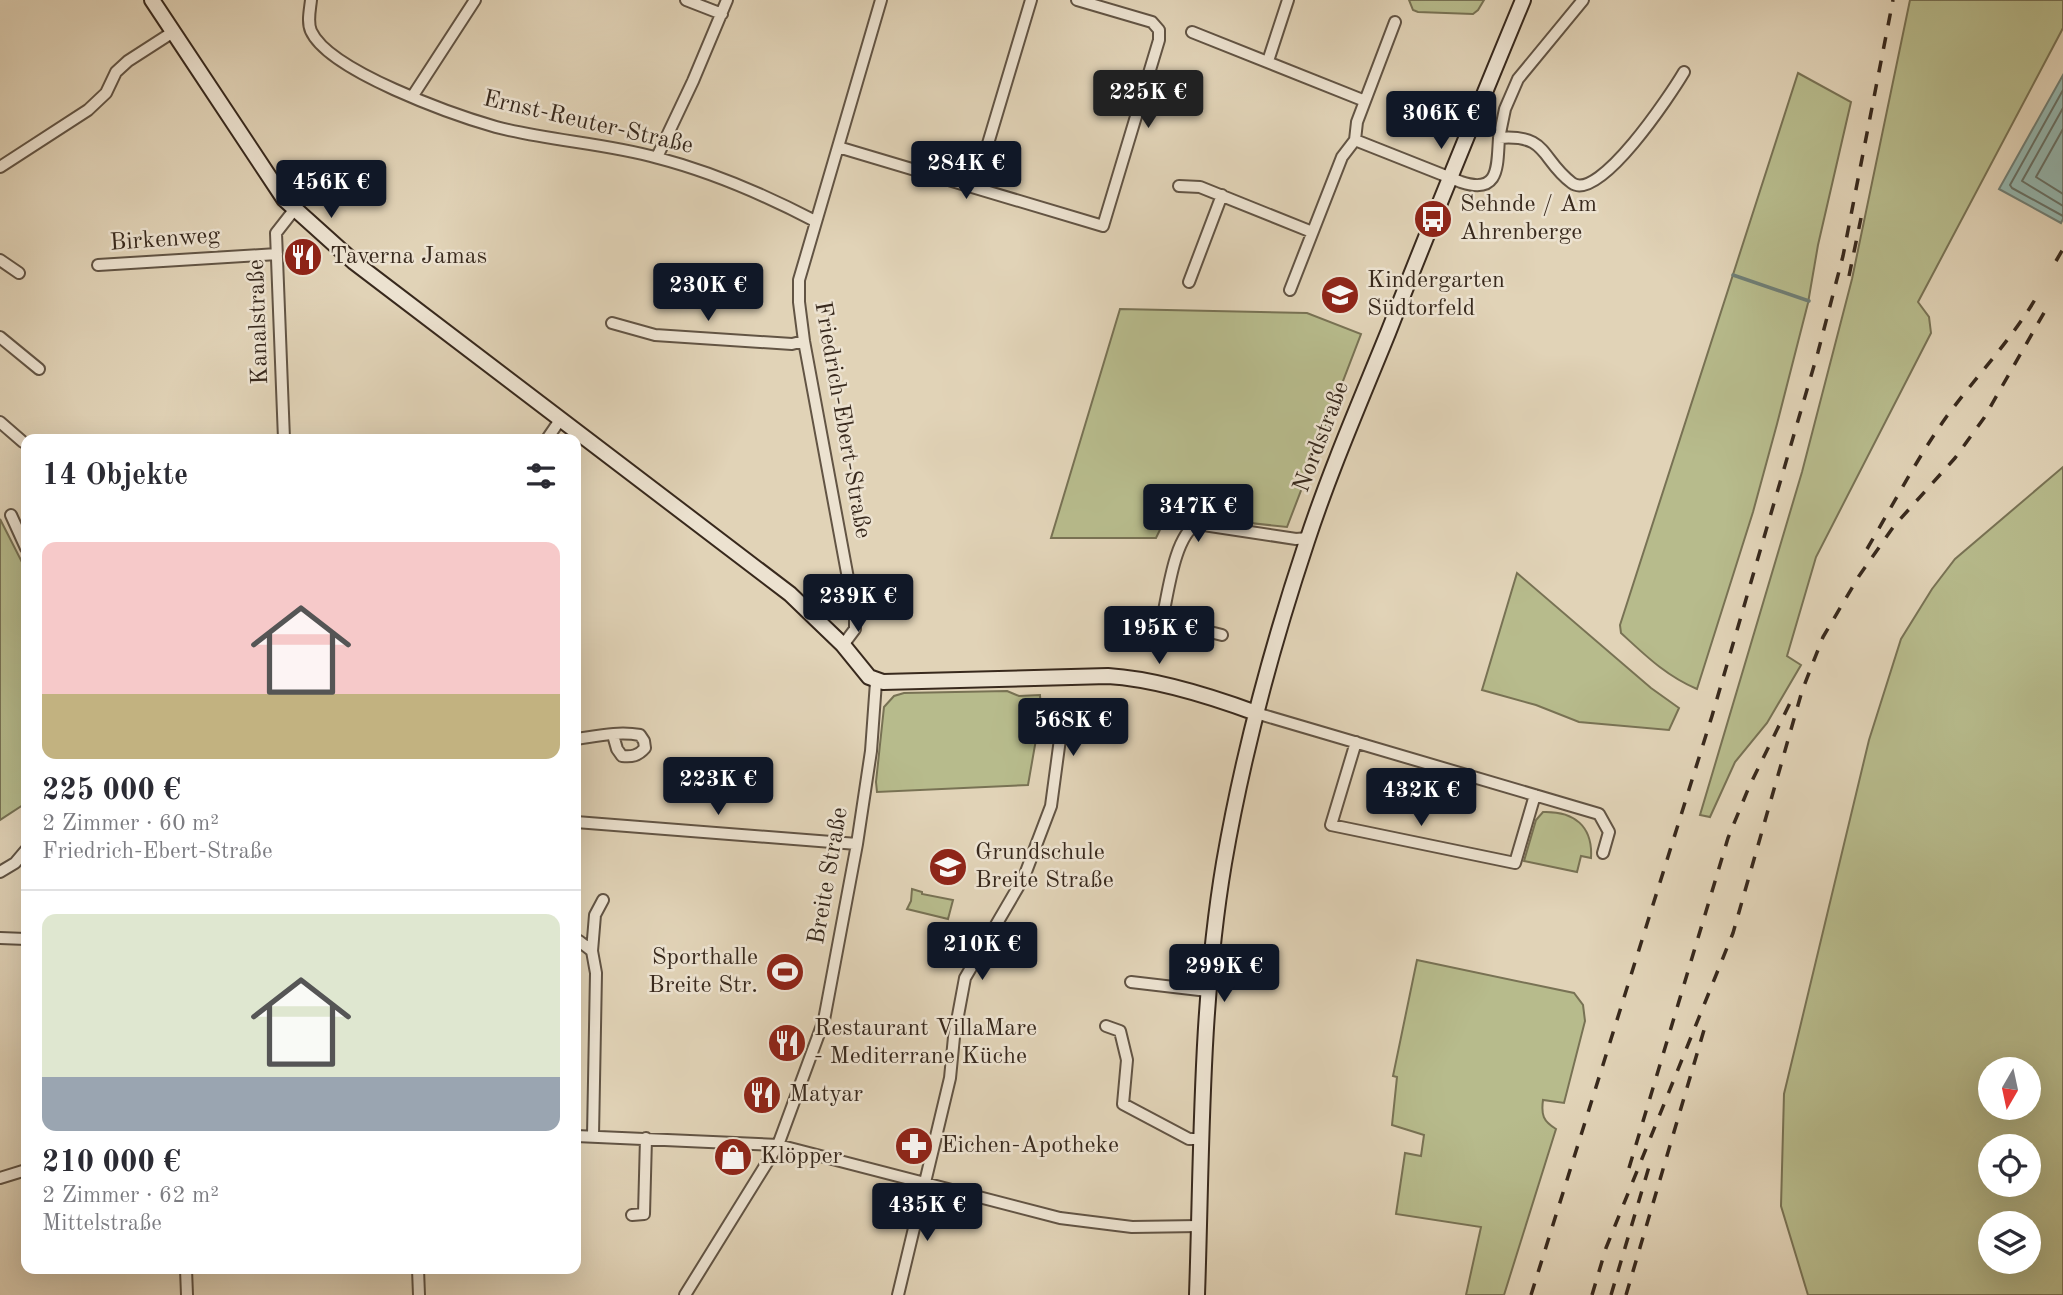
<!DOCTYPE html>
<html lang="de">
<head>
<meta charset="utf-8">
<style>
	:root { --surface:#fff; --page:#f7f7f7; --text:#2b2b33; --muted:#7c7c81; --line:#e1e1e2; --accent:#111827 }
	body { margin:0; font-family:"Old Standard TT",serif; background:var(--page); color:var(--text); height:100vh; display:flex; flex-direction:column; font-size:26px; white-space:nowrap }
	* { box-sizing:border-box; margin:0 }
	p { font-size:23px; color:var(--muted) }
	.icon { flex:none; width:38px; height:38px; fill:none; stroke:currentColor; stroke-width:2; stroke-linecap:round; stroke-linejoin:round }
	.map { position:relative; flex:1; overflow:hidden }
	.sheet { position:absolute; left:21px; top:434px; width:560px; height:840px; display:flex; flex-direction:column; background:var(--surface); border-radius:14px; box-shadow:0 7px 28px #0002 }
	.sheet>* { flex:none }
	.needle { width:46px; rotate:189deg }
	.tools { position:absolute; left:1978px; top:1057px; display:grid; gap:14px }
	.tools a { display:grid; place-items:center; width:63px; height:63px; border-radius:50%; background:var(--surface); box-shadow:0 7px 28px #0002; font-size:35px }
	.price { position:absolute; translate:-50% -60px; padding:0 16px; border-radius:7px; background:var(--accent); color:#fff; font-size:23px; line-height:46px; filter:drop-shadow(0 2px 4px #0008) }
	.price::after { content:''; position:absolute; left:50%; top:42px; width:21px; height:16px; margin-left:-10px; background:inherit; clip-path:polygon(0 0,100% 0,50% 100%) }
	.price.selected { background:#222; color:#fff }
	ul { padding:0; list-style:none }
	li { display:grid; align-content:center; gap:14px; height:371px; padding:0 21px }
	li+li { border-top:2px solid var(--line) }
	li span { display:grid; place-items:center; height:217px; border-radius:14px; color:#555 }
	li>.icon { margin-inline-start:auto }
	span .icon { width:126px; height:126px; fill:#fffc; stroke-width:1 }
	li b { font-size:30px }
	h2 { display:flex; justify-content:space-between; align-items:center; height:84px; padding:0 21px; font-size:30px }
	.map>svg:first-child { display:block }
	.green { fill:#b7bb8c; stroke:#787254; stroke-width:2; fill-rule:evenodd }
	.water { fill:#94b7b0; stroke:#6f7e75; stroke-width:2 }
	.lines { fill:none; stroke-linecap:round; stroke-linejoin:round }
	.shore { stroke:#667066; stroke-width:2 }
	.stream { stroke:#6f7e75; stroke-width:3.5 }
	.minor-casing { stroke:#625444; stroke-width:14 }
	.secondary-casing { stroke:#38291d; stroke-width:18 }
	.minor { stroke:#ece2d0; stroke-width:10 }
	.secondary { stroke:#ece2d0; stroke-width:14 }
	.rail { stroke:#38291d; stroke-width:3.5; stroke-dasharray:12 12; stroke-linecap:butt }
	.labels { text-anchor:middle; dominant-baseline:central; stroke-width:5; stroke-linejoin:round; paint-order:stroke }
	.street-label { font-size:24px; fill:#38291d; stroke:#ece2d0 }
	.poi-label { font-size:24px; fill:#38291d; stroke:#ece2d0; text-anchor:start }
</style>
</head>
<body>
<div class="map">
<svg width="2063" height="1295" viewBox="0 0 2063 1295">
	<rect width="100%" height="100%" fill="#e1d3b7"/>
	<filter id="stains"><feTurbulence type="fractalNoise" baseFrequency=".00286" numOctaves="4"/><feColorMatrix values="0 0 0 0 .2 0 0 0 0 .09 0 0 0 0 .02 0 0 0 .5 -.17"/></filter>
	<radialGradient id="worn" r=".72"><stop offset=".6" stop-color="#630" stop-opacity="0"/><stop offset="1" stop-color="#630" stop-opacity=".3"/></radialGradient>
	<!-- green -->
	<path class="green" d="M 1409,0 L 1484,0 L 1478,10 L 1473,14 L 1418,12 L 1413,10 Z
		M 1910,0 L 2063,0 L 2063,28 L 1918,302 L 1929,317 L 1931,333 L 1816,557 L 1787,656 L 1801,665 L 1767,723 L 1735,762 L 1710,817 L 1700,815 L 1802,472 L 1852,279 Z
		M 1798,73 L 1851,102 L 1818,245 L 1808,303 L 1777,424 L 1753,512 L 1697,689 C 1666,676 1645,655 1621,633 L 1620,625 Z
		M 1120,309 L 1307,313 L 1361,334 L 1287,527 L 1204,518 L 1170,509 L 1156,538 L 1051,538 Z
		M 2063,467 L 2063,1295 L 1808,1295 L 1781,1206 L 1784,1094 L 1869,740 L 1901,639 L 1932,589 L 1955,559 ZM 1990,1069 L 2028,1069 L 2028,1108 L 1990,1108 ZM 1990,1146 L 2028,1146 L 2028,1185 L 1990,1185 ZM 1990,1223 L 2028,1223 L 2028,1262 L 1990,1262 Z
		M 0,519 L 26,570 L 26,803 L 0,820 Z
		M 1517,573 L 1651,688 L 1679,708 L 1669,730 L 1579,722 L 1536,705 L 1482,690 Z
		M 1007,691 L 1019,696 L 1040,695 L 1041,711 L 1028,785 L 877,792 L 876,782 L 884,707 L 894,696 L 904,693 Z
		M 1543,812 C 1574,811 1593,826 1591,858 L 1581,856 L 1577,872 L 1524,861 L 1536,820 Z
		M 912,889 L 922,892 L 922,894 L 953,900 L 948,919 L 907,909 L 911,901 Z
		M 1417,960 L 1574,993 L 1583,1005 L 1585,1021 L 1564,1103 L 1543,1100 C 1541,1115 1543,1121 1556,1129 L 1504,1295 L 1466,1295 L 1481,1227 L 1396,1214 L 1405,1153 L 1421,1156 L 1424,1135 L 1392,1125 L 1397,1077 L 1393,1076 Z"/>
	<!-- water -->
	<path class="water" d="M 2063,75 L 2063,219 L 2061,223 L 1999,189 Z"/>
	<g class="lines">
		<!-- shore -->
		<path class="shore" d="M 2063,90 L 2010,185 L 2012,188 L 2063,216
			M 2063,108 L 2022,181 L 2063,206
			M 2063,129 L 2036,177 L 2063,194"/>
		<!-- stream -->
		<path class="stream" d="M 1733,275 L 1809,301"/>
		<defs>
			<path id="minor" d="M 311,0 C 310,10 307,22 311,31 C 329,71 454,115 496,127 C 549,141 605,143 658,158 C 712,172 765,195 815,221
				M 686,0 L 722,14
				M 1192,32 L 1365,101
				M 1268,61 L 1288,0
				M 412,97 L 475,0
				M 1499,138 L 1505,109 L 1518,79 L 1583,0
				M 1355,140 L 1461,182 C 1500,195 1497,166 1499,138 C 1549,134 1540,159 1572,183 C 1599,203 1671,94 1684,72
				M 1355,140 L 1357,122 L 1395,22
				M 838,147 L 1103,226 L 1159,40 L 1159,30 L 1152,22 L 1077,0
				M 657,157 L 693,81 L 727,0
				M 0,167 L 88,110 L 106,93 L 116,72 L 128,61 L 173,32
				M 1179,186 L 1200,187 L 1312,232
				M 975,187 L 1031,0
				M 0,260 L 19,273
				M 98,265 L 277,254
				M 1189,282 L 1222,195
				M 1290,290 L 1342,157 L 1355,140
				M 612,323 L 655,335 L 792,344 L 804,341
				M 0,337 L 39,369
				M 0,422 L 23,442
				M 284,439 L 276,233 L 294,210
				M 547,439 L 560,420
				M 11,515 L 26,548
				M 1222,635 L 1162,620 C 1168,595 1174,536 1197,524 L 1296,539 L 1308,538
				M 843,645 L 855,629 L 855,616 L 804,341 L 799,302 L 799,280 L 881,0
				M 1256,713 L 1599,814 L 1609,832 L 1603,853
				M 576,739 C 597,736 619,731 640,735 L 644,741 L 645,748 C 638,756 632,757 622,756 L 617,749 L 613,735
				M 1356,742 L 1331,825 L 1515,863 L 1535,795
				M 576,822 L 857,844
				M 0,872 L 15,863 L 26,850
				M 0,938 L 26,939
				M 576,942 L 579,941 L 592,951 L 596,973 L 593,1136
				M 592,951 L 595,915 L 603,900
				M 1131,982 L 1208,991
				M 1106,1026 L 1120,1031 L 1127,1060 L 1123,1104 L 1189,1139 L 1201,1139
				M 576,1136 L 778,1145 L 1060,1218 L 1132,1227 L 1199,1226
				M 0,1178 L 26,1170
				M 632,1215 L 644,1214 L 646,1138
				M 186,1269 L 187,1295
				M 418,1269 L 419,1295
				M 685,1295 L 778,1145 L 824,1020 L 857,844 L 871,751 L 876,682
				M 898,1295 L 950,1078 L 954,1037 L 965,978 L 1024,877 L 1051,806 L 1060,739 L 1063,729 L 1070,717"/>
			<path id="secondary" d="M 152,0 L 284,199 L 354,262 L 790,594 L 843,645 L 869,677 L 883,682 L 1108,676 C 1156,679 1210,696 1256,713
				M 1197,1295 C 1202,1150 1200,1006 1224,863 C 1243,753 1272,646 1307,541 C 1330,471 1360,402 1388,333 C 1432,221 1477,111 1523,0"/>
		</defs>
		<!-- minor casing -->
		<use href="#minor" class="minor-casing"/>
		<!-- secondary casing -->
		<use href="#secondary" class="secondary-casing"/>
		<!-- minor -->
		<use href="#minor" class="minor"/>
		<!-- secondary -->
		<use href="#secondary" class="secondary"/>
		<!-- rail -->
		<path class="rail" d="M 2056,261 L 2063,249
			M 1849,276 L 1861,218
			M 1867,549 C 1893,505 1917,458 1947,416 C 1978,374 2015,336 2040,291
			M 1629,1168 L 1728,838 L 1749,787 L 1792,699
			M 1531,1295 L 1712,716 L 1818,352 L 1843,256 L 1893,0
			M 1592,1295 L 1606,1248 L 1733,933 L 1802,691 L 1823,637 L 1859,576 L 1894,526 L 1955,458 L 1984,418 L 2045,311
			M 1611,1295 L 1651,1160
			M 1626,1295 L 1704,1030"/>
	</g>
	<!-- icons -->
	<defs>
		<symbol id="bus-disc" viewBox="-11 -11 22 22"><circle r="9.5" fill="#8f2418" stroke="#ece2d0"/><path d="M-5-6H5V4H4V6H2V4H-2V6H-4V4H-5ZM-3.5-4V0h7V-4ZM-3.5 1.2v1.5H-2V1.2ZM2 1.2v1.5H3.5V1.2Z" fill="#fff"/></symbol>
		<symbol id="restaurant-disc" viewBox="-11 -11 22 22"><circle r="9.5" fill="#8f2418" stroke="#ece2d0"/><path d="M-5-6h1v4h1v-4h1v4h1v-4h1v5L-1.5 .5V6h-2V.5L-5-1ZM5-6V6H3V1.5H1.5Q1.5-4 5-6Z" fill="#fff"/></symbol>
		<symbol id="school-disc" viewBox="-11 -11 22 22"><circle r="9.5" fill="#8f2418" stroke="#ece2d0"/><path d="M0-5L7-2L0 1L-7-2ZM-4 1L0 2.5L4 1V4Q0 6-4 4Z" fill="#fff"/></symbol>
		<symbol id="stadium-disc" viewBox="-11 -11 22 22"><circle r="9.5" fill="#8f2418" stroke="#ece2d0"/><path d="M0-5a6.5 5 0 1 0 0 10a6.5 5 0 1 0 0-10ZM-3.5-1.8h7v3.6h-7Z" fill="#fff"/></symbol>
		<symbol id="pharmacy-disc" viewBox="-11 -11 22 22"><circle r="9.5" fill="#8f2418" stroke="#ece2d0"/><path d="M-2-6h4v4h4v4h-4v4h-4v-4h-4v-4h4Z" fill="#fff"/></symbol>
		<symbol id="shop-disc" viewBox="-11 -11 22 22"><circle r="9.5" fill="#8f2418" stroke="#ece2d0"/><path d="M-5-2.5h2.3a2.7 3.5 0 0 1 5.4 0H5L5.5 6h-11ZM-1.5-2.5h3a1.5 2.3 0 0 0-3 0Z" fill="#fff"/></symbol>
	</defs>
	<g fill-rule="evenodd">
		<use href="#bus-disc" x="1411" y="197" width="44" height="44"/>
		<use href="#restaurant-disc" x="281" y="235" width="44" height="44"/>
		<use href="#school-disc" x="1318" y="273" width="44" height="44"/>
		<use href="#school-disc" x="926" y="845" width="44" height="44"/>
		<use href="#stadium-disc" x="763" y="950" width="44" height="44"/>
		<use href="#restaurant-disc" x="765" y="1021" width="44" height="44"/>
		<use href="#restaurant-disc" x="740" y="1073" width="44" height="44"/>
		<use href="#pharmacy-disc" x="892" y="1124" width="44" height="44"/>
		<use href="#shop-disc" x="711" y="1135" width="44" height="44"/>
	</g>
	<g class="labels">
		<!-- street labels -->
		<g class="street-label">
			<text transform="translate(588 123) rotate(13)">Ernst-Reuter-Straße</text>
			<text transform="translate(165 240) rotate(-4)">Birkenweg</text>
			<text transform="translate(259 322) rotate(-92)">Kanalstraße</text>
			<text transform="translate(842 420) rotate(80)">Friedrich-Ebert-Straße</text>
			<text transform="translate(1322 437) rotate(-69)">Nordstraße</text>
			<text transform="translate(829 876) rotate(-80)">Breite Straße</text>
		</g>
		<!-- poi labels -->
		<g class="poi-label">
			<text x="1460" y="205">Sehnde / Am<tspan x="1460" dy="28">Ahrenberge</tspan></text>
			<text x="330" y="257">Taverna Jamas</text>
			<text x="1367" y="281">Kindergarten<tspan x="1367" dy="28">Südtorfeld</tspan></text>
			<text x="975" y="853">Grundschule<tspan x="975" dy="28">Breite Straße</tspan></text>
			<text x="758" y="958" text-anchor="end">Sporthalle<tspan x="758" dy="28">Breite Str.</tspan></text>
			<text x="814" y="1029">Restaurant VillaMare<tspan x="814" dy="28">- Mediterrane Küche</tspan></text>
			<text x="789" y="1095">Matyar</text>
			<text x="941" y="1146">Eichen-Apotheke</text>
			<text x="760" y="1157">Klöpper</text>
		</g>
	</g>
	<rect width="100%" height="100%" filter="url(#stains)"/>
	<rect width="100%" height="100%" fill="url(#worn)"/>
</svg>
<div class="tools">
<a><svg class="needle" viewBox="-14 -14 28 28"><path d="M0-13l5 13h-10z" fill="#e53935"/><path d="M0 13l5-13h-10z" fill="#7c7c81"/></svg></a>
<a><svg class="icon" aria-label="locate" viewBox="0 0 24 24"><circle cx="12" cy="12" r="6"/><path d="M12 2v4M12 18v4M2 12h4M18 12h4"/></svg></a>
<a><svg class="icon" aria-label="layers" viewBox="0 0 24 24"><path d="M12 4l9 5-9 5-9-5zM3 14l9 5 9-5"/></svg></a>
</div>
<b class="price selected" style="left:1148px;top:130px">225K €</b>
<b class="price" style="left:1441px;top:151px">306K €</b>
<b class="price" style="left:966px;top:201px">284K €</b>
<b class="price" style="left:331px;top:220px">456K €</b>
<b class="price" style="left:708px;top:323px">230K €</b>
<b class="price" style="left:1198px;top:544px">347K €</b>
<b class="price" style="left:858px;top:634px">239K €</b>
<b class="price" style="left:1159px;top:666px">195K €</b>
<b class="price" style="left:1073px;top:758px">568K €</b>
<b class="price" style="left:718px;top:817px">223K €</b>
<b class="price" style="left:1421px;top:828px">432K €</b>
<b class="price" style="left:982px;top:982px">210K €</b>
<b class="price" style="left:1224px;top:1004px">299K €</b>
<b class="price" style="left:927px;top:1243px">435K €</b>
<section class="sheet">
<h2>14 Objekte<svg class="icon" aria-label="filters" viewBox="0 0 24 24"><path d="M4 7h16M4 17h16"/><circle cx="9" cy="7" r="2"/><circle cx="15" cy="17" r="2"/></svg></h2>
<ul>
<li><span style="background:linear-gradient(#f6c9c9 70%,#c2b280 0)"><svg class="icon" aria-label="home" viewBox="0 0 24 24"><path d="M3 11l9-7 9 7M6 9v11h12V9"/></svg></span><div><b>225 000 €</b><p>2 Zimmer · 60 m²</p><p>Friedrich-Ebert-Straße</p></div></li>
<li><span style="background:linear-gradient(#dfe7d0 75%,#9aa5b1 0)"><svg class="icon" aria-label="home" viewBox="0 0 24 24"><path d="M3 11l9-7 9 7M6 9v11h12V9"/></svg></span><div><b>210 000 €</b><p>2 Zimmer · 62 m²</p><p>Mittelstraße</p></div></li>
</ul>
</section>
</div>
</body>
</html>
